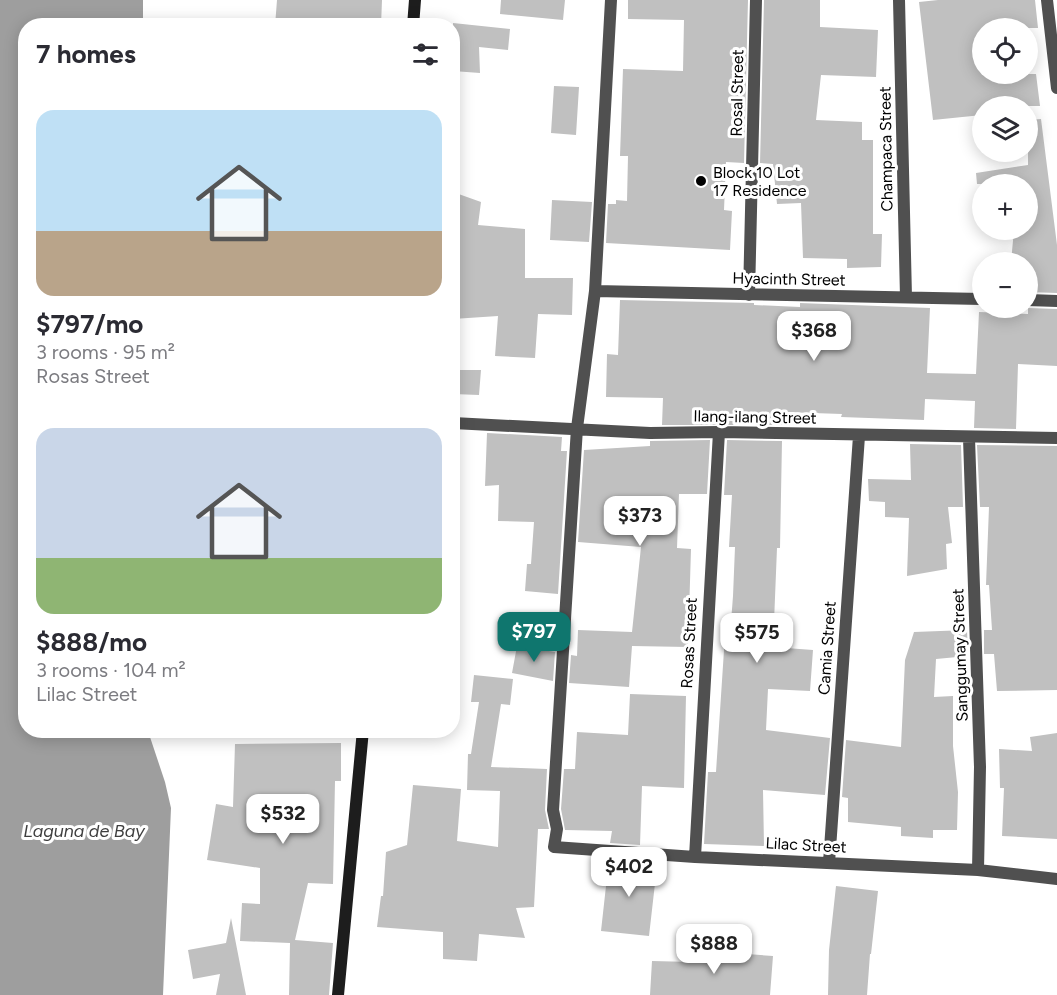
<!DOCTYPE html>
<html lang="en">
<head>
<meta charset="utf-8">
<style>
	:root { --surface:#fff; --page:#f2f2f3; --text:#2b2b33; --muted:#7c7c81; --accent:#0f766e }
	body { margin:0; font-family:Figtree,sans-serif; background:var(--page); color:var(--text); height:100vh; display:flex; flex-direction:column; font-size:22px; white-space:nowrap }
	* { box-sizing:border-box; margin:0 }
	p { font-size:20px; color:var(--muted) }
	.icon { flex:none; width:33px; height:33px; fill:none; stroke:currentColor; stroke-width:2; stroke-linecap:round; stroke-linejoin:round }
	.map { position:relative; flex:1; overflow:hidden }
	.side { position:absolute; left:18px; top:18px; width:442px; height:720px; display:flex; flex-direction:column; background:var(--surface); border-radius:24px; box-shadow:0 3px 15px #0003 }
	.side>* { flex:none }
	.fabs { position:absolute; left:972px; top:18px; display:grid; gap:12px }
	.fabs a { display:grid; place-items:center; width:66px; height:66px; border-radius:50%; background:var(--surface); box-shadow:0 3px 15px #0003; font-size:30px }
	.price { position:absolute; translate:-50% -51px; padding:0 14px; border-radius:12px; background:#fff; color:#222; font-size:20px; line-height:39px; filter:drop-shadow(0 2px 3px #0008) }
	.price::after { content:''; position:absolute; left:50%; top:36px; width:18px; height:14px; margin-left:-9px; background:inherit; clip-path:polygon(0 0,100% 0,50% 100%) }
	.price.current { background:var(--accent); color:#fff }
	ul { padding:0; list-style:none }
	li { display:grid; align-content:center; gap:12px; height:318px; padding:0 18px }
	li span { display:grid; place-items:center; height:186px; border-radius:18px; color:#555 }
	li>.icon { margin-inline-start:auto }
	span .icon { width:108px; height:108px; fill:#fffc; stroke-width:1 }
	li b { font-size:26px }
	h2 { display:flex; justify-content:space-between; align-items:center; height:72px; padding:0 18px; font-size:26px }
	.map>svg:first-child { display:block }
	.water { fill:#9e9e9e }
	.building { fill:#c0c0c0 }
	.lines { fill:none; stroke-linecap:round; stroke-linejoin:round }
	.minor { stroke:#505050; stroke-width:12 }
	.secondary { stroke:#1d1d1d; stroke-width:12 }
	.poi-dot { fill:#000; stroke:#fff; stroke-width:2 }
	.labels { text-anchor:middle; dominant-baseline:central; stroke-width:6; stroke-linejoin:round; paint-order:stroke }
	.street-label { font-size:16px; fill:#000; stroke:#fff }
	.poi-label { font-size:16px; fill:#000; stroke:#fff; text-anchor:start }
	.water-label { font-size:18px; font-style:italic; fill:#3f3f3f; stroke:#fff }
</style>
</head>
<body>
<div class="map">
<svg width="1057" height="995" viewBox="0 0 1057 995">
	<rect width="100%" height="100%" fill="#fff"/>
	<!-- water -->
	<path class="water" d="M 0,0 L 143,0 L 143,25 L 26,26 L 26,730 L 148,731 L 165,782 L 171,808 L 163,995 L 0,995 Z"/>
	<!-- building -->
	<path class="building" d="M 277,0 L 382,0 L 381,26 L 275,26 Z
		M 501,0 L 565,0 L 563,20 L 500,14 Z
		M 628,0 L 748,0 L 744,163 L 726,162 L 724,210 L 732,211 L 730,250 L 606,243 L 608,204 L 616,204 L 616,200 L 627,201 L 628,156 L 620,156 L 623,69 L 683,71 L 684,20 L 628,19 Z
		M 764,0 L 820,0 L 820,27 L 878,30 L 876,77 L 821,75 L 816,120 L 862,122 L 862,140 L 873,140 L 873,234 L 882,234 L 881,267 L 847,268 L 847,259 L 803,258 L 801,203 L 777,204 L 773,164 L 760,163 Z
		M 938,0 L 1035,0 L 1038,28 L 982,28 L 982,74 L 1036,74 L 1040,106 L 982,106 L 982,115 L 933,120 L 919,2 Z
		M 453,23 L 510,29 L 508,50 L 479,47 L 480,73 L 453,71 Z
		M 554,86 L 579,87 L 576,135 L 551,133 Z
		M 1041,119 L 1057,245 L 1057,293 L 1028,292 L 1028,262 L 1011,262 L 1014,230 L 1028,230 L 1028,184 L 977,184 L 976,173 L 1028,165 L 1028,120 Z
		M 453,192 L 481,202 L 478,225 L 525,229 L 525,278 L 573,278 L 572,315 L 538,314 L 535,358 L 495,356 L 498,316 L 453,319 Z
		M 552,200 L 592,202 L 589,242 L 550,240 Z
		M 620,300 L 754,303 L 754,305 L 800,307 L 800,303 L 930,308 L 927,373 L 976,374 L 979,312 L 1028,314 L 1028,308 L 1057,309 L 1057,366 L 1018,364 L 1016,429 L 974,428 L 975,401 L 925,399 L 924,420 L 841,417 L 842,414 L 783,412 L 783,425 L 662,425 L 663,398 L 606,397 L 607,354 L 618,355 Z
		M 453,370 L 481,370 L 479,395 L 453,394 Z
		M 487,433 L 562,437 L 561,451 L 567,451 L 558,594 L 525,591 L 527,564 L 531,564 L 534,522 L 498,521 L 499,485 L 485,486 Z
		M 710,440 L 707,494 L 679,494 L 677,548 L 691,549 L 688,647 L 632,646 L 629,687 L 569,683 L 571,655 L 577,656 L 578,630 L 632,632 L 641,547 L 578,542 L 584,450 L 650,446 L 650,441 Z
		M 727,440 L 782,441 L 780,548 L 777,548 L 773,647 L 813,650 L 810,691 L 768,689 L 766,730 L 830,738 L 825,795 L 763,790 L 764,846 L 704,844 L 708,772 L 716,772 L 725,635 L 730,635 L 733,596 L 735,547 L 729,547 L 732,495 L 724,495 Z
		M 910,444 L 961,445 L 963,507 L 948,507 L 952,543 L 946,544 L 947,569 L 907,576 L 909,518 L 885,517 L 885,502 L 869,501 L 868,479 L 911,480 Z
		M 977,445 L 1057,446 L 1057,690 L 997,691 L 994,654 L 984,654 L 984,630 L 992,630 L 989,585 L 986,585 L 989,507 L 980,507 Z
		M 967,630 L 968,656 L 936,659 L 934,697 L 953,696 L 953,746 L 958,792 L 957,830 L 933,830 L 933,838 L 901,836 L 901,827 L 848,822 L 848,798 L 842,797 L 846,740 L 901,747 L 905,660 L 914,632 Z
		M 517,646 L 555,652 L 553,681 L 512,673 Z
		M 474,675 L 513,679 L 510,705 L 501,704 L 491,767 L 547,769 L 545,810 L 549,829 L 538,829 L 534,907 L 516,908 L 525,938 L 479,934 L 477,961 L 443,959 L 443,932 L 377,927 L 381,896 L 383,896 L 386,852 L 407,845 L 413,785 L 461,789 L 457,841 L 498,847 L 500,791 L 467,790 L 468,754 L 471,754 L 479,702 L 471,702 Z
		M 630,694 L 686,696 L 684,788 L 642,786 L 640,845 L 610,843 L 612,831 L 565,830 L 561,809 L 564,769 L 575,769 L 577,732 L 628,735 Z
		M 1057,733 L 1057,839 L 1002,836 L 1004,788 L 1000,788 L 999,749 L 1032,751 L 1030,737 Z
		M 341,743 L 341,781 L 335,781 L 333,884 L 308,883 L 295,940 L 333,943 L 329,995 L 289,995 L 290,943 L 240,941 L 242,903 L 260,904 L 260,868 L 207,860 L 216,804 L 233,807 L 235,744 Z
		M 609,859 L 639,861 L 639,865 L 657,866 L 649,936 L 601,931 Z
		M 836,886 L 878,891 L 871,954 L 870,954 L 867,995 L 828,995 L 829,950 Z
		M 231,918 L 246,995 L 216,995 L 220,974 L 193,979 L 188,950 L 226,943 Z
		M 693,950 L 773,956 L 770,995 L 650,995 L 652,961 L 692,962 Z"/>
	<g class="lines">
		<!-- minor -->
		<path class="minor" d="M 611,0 L 595,291 L 577,428 L 553,810 L 557,829 L 554,847 L 695,857 L 978,870 L 1057,879
			M 899,0 L 906,297
			M 1047,0 L 1057,88
			M 595,291 L 982,299
			M 749,295 L 756,0
			M 1028,300 L 1057,301
			M 453,423 L 650,433 L 719,432 L 1057,438
			M 969,438 L 980,767 L 978,870
			M 695,857 L 719,432
			M 829,863 L 859,436"/>
		<!-- secondary -->
		<path class="secondary" d="M 413,26 L 415,0
			M 338,995 L 363,730"/>
	</g>
	<!-- markers -->
	<circle class="poi-dot" cx="701" cy="181" r="6"/>
	<g class="labels">
		<!-- street labels -->
		<g class="street-label">
			<text transform="translate(737 93) rotate(-89)">Rosal Street</text>
			<text transform="translate(886 149) rotate(-91)">Champaca Street</text>
			<text transform="translate(789 279) rotate(1)">Hyacinth Street</text>
			<text transform="translate(755 417) rotate(1)">Ilang-ilang Street</text>
			<text transform="translate(689 643) rotate(-87)">Rosas Street</text>
			<text transform="translate(827 648) rotate(-86)">Camia Street</text>
			<text transform="translate(960 655) rotate(-92)">Sanggumay Street</text>
			<text transform="translate(806 845) rotate(3)">Lilac Street</text>
		</g>
		<!-- poi labels -->
		<g class="poi-label">
			<text x="713" y="172">Block 10 Lot<tspan x="713" dy="18">17 Residence</tspan></text>
		</g>
		<!-- water labels -->
		<g class="water-label">
			<text x="84" y="831">Laguna de Bay</text>
		</g>
	</g>
</svg>
<div class="fabs">
<a><svg class="icon" aria-label="locate" viewBox="0 0 24 24"><circle cx="12" cy="12" r="6"/><path d="M12 2v4M12 18v4M2 12h4M18 12h4"/></svg></a>
<a><svg class="icon" aria-label="layers" viewBox="0 0 24 24"><path d="M12 4l9 5-9 5-9-5zM3 14l9 5 9-5"/></svg></a>
<a>+</a>
<a>−</a>
</div>
<b class="price" style="left:814px;top:362px">$368</b>
<b class="price" style="left:640px;top:547px">$373</b>
<b class="price current" style="left:534px;top:663px">$797</b>
<b class="price" style="left:757px;top:664px">$575</b>
<b class="price" style="left:283px;top:845px">$532</b>
<b class="price" style="left:629px;top:898px">$402</b>
<b class="price" style="left:714px;top:975px">$888</b>
<section class="side">
<h2>7 homes<svg class="icon" aria-label="filters" viewBox="0 0 24 24"><path d="M4 7h16M4 17h16"/><circle cx="9" cy="7" r="2"/><circle cx="15" cy="17" r="2"/></svg></h2>
<ul>
<li><span style="background:linear-gradient(#bfe0f5 65%,#b9a48a 0)"><svg class="icon" aria-label="home" viewBox="0 0 24 24"><path d="M3 11l9-7 9 7M6 9v11h12V9"/></svg></span><div><b>$797/mo</b><p>3 rooms · 95 m²</p><p>Rosas Street</p></div></li>
<li><span style="background:linear-gradient(#c9d6e8 70%,#8fb573 0)"><svg class="icon" aria-label="home" viewBox="0 0 24 24"><path d="M3 11l9-7 9 7M6 9v11h12V9"/></svg></span><div><b>$888/mo</b><p>3 rooms · 104 m²</p><p>Lilac Street</p></div></li>
</ul>
</section>
</div>
</body>
</html>
